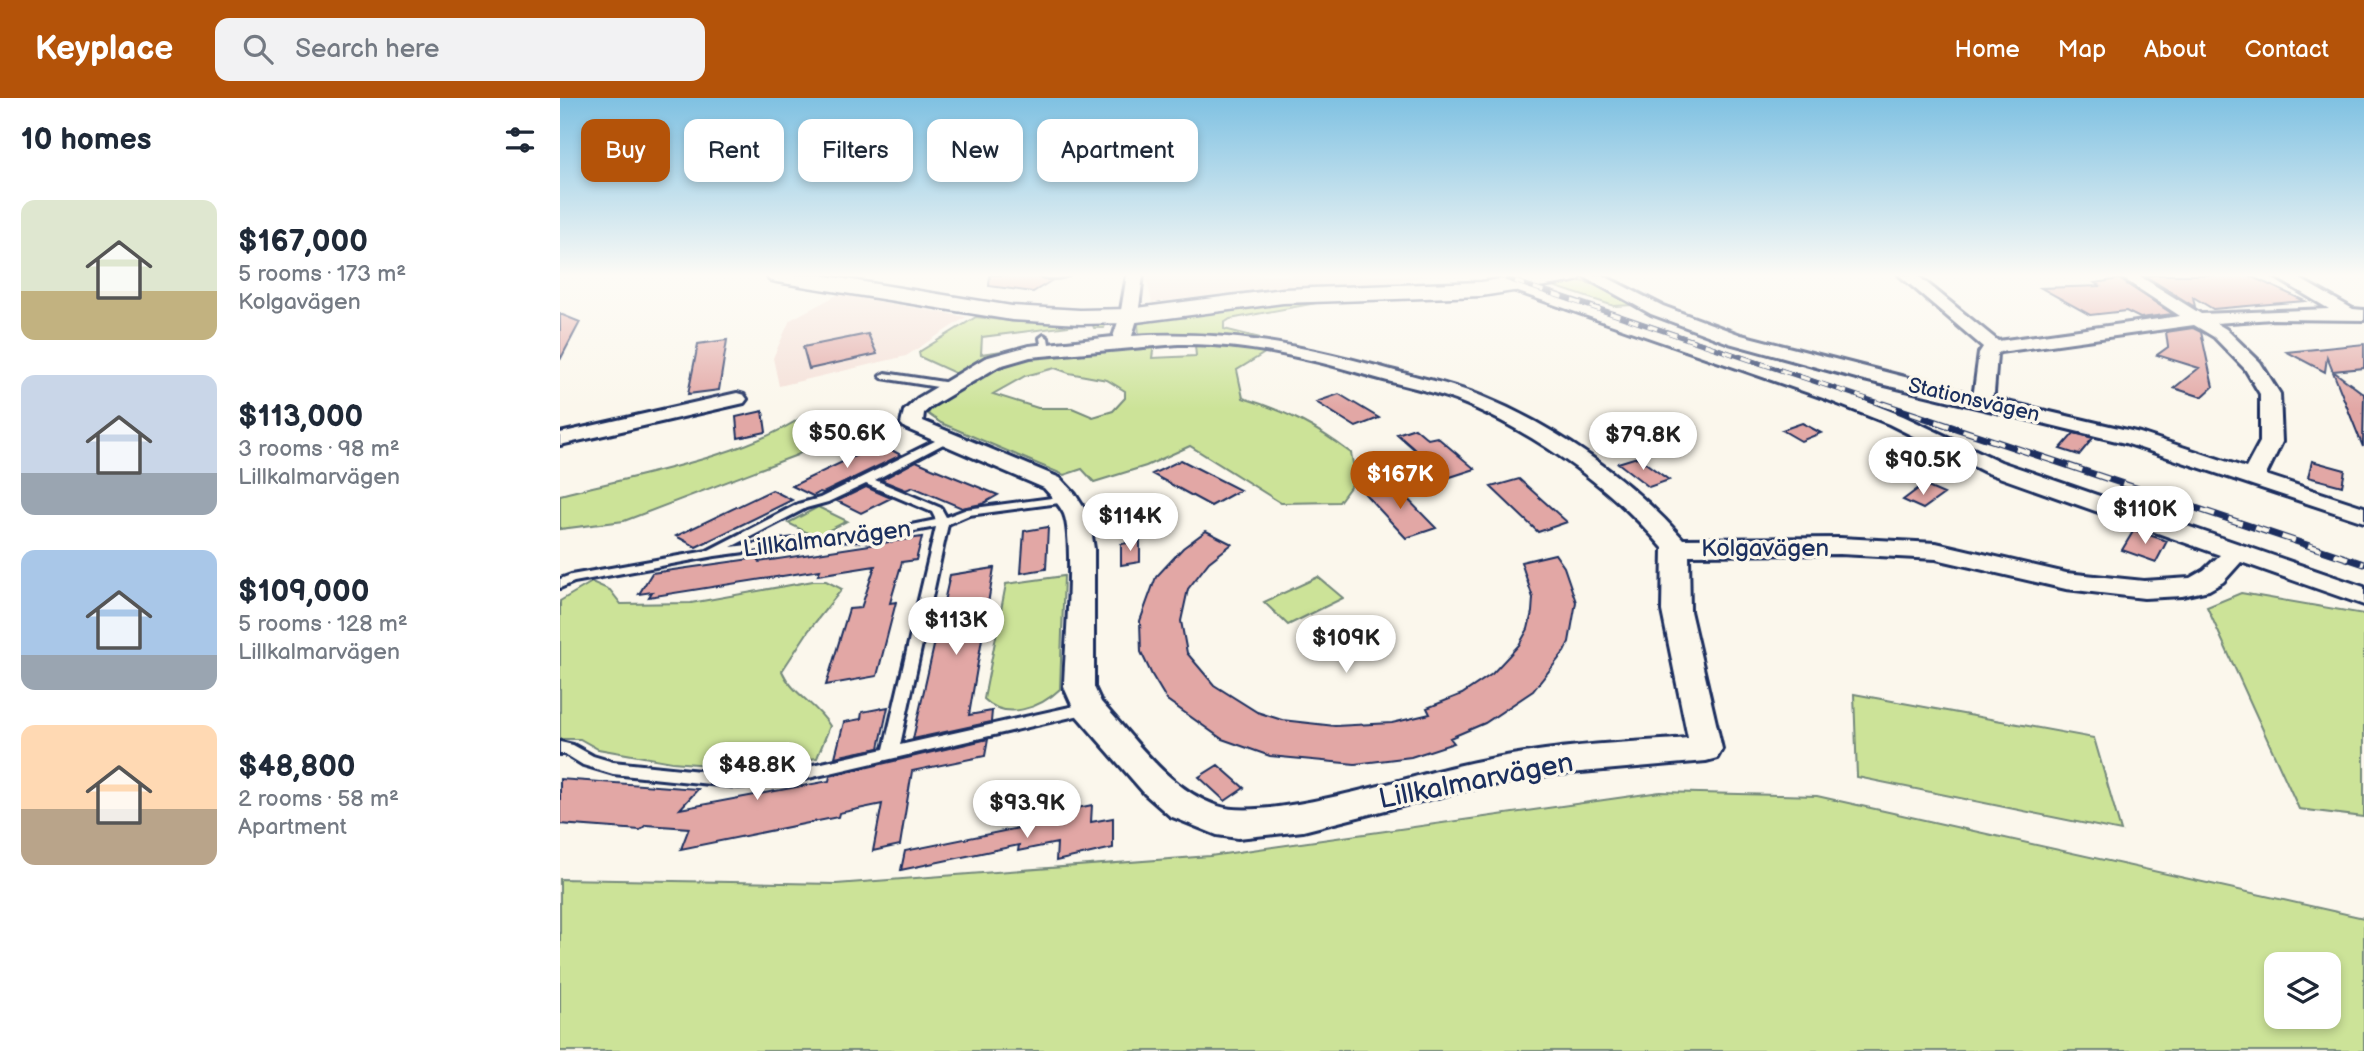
<!DOCTYPE html>
<html lang="en">
<head>
<meta charset="utf-8">
<style>
	:root { --surface:#fff; --page:#f2f2f3; --text:#1f2937; --muted:#747a83; --accent:#b45309 }
	body { margin:0; font-family:"Balsamiq Sans",sans-serif; background:var(--page); color:var(--text); height:100vh; display:flex; flex-direction:column; font-size:26px; white-space:nowrap }
	* { box-sizing:border-box; margin:0 }
	p { font-size:23px; color:var(--muted) }
	.icon { flex:none; width:38px; height:38px; fill:none; stroke:currentColor; stroke-width:2; stroke-linecap:round; stroke-linejoin:round }
	.map { position:relative; flex:1; overflow:hidden }
	.sheet { display:flex; flex-direction:column; background:var(--surface); width:560px }
	.sheet>* { flex:none }
	.banner { position:absolute; left:21px; top:21px; width:665px; height:63px; display:flex; gap:14px }
	.tools { position:absolute; left:1704px; top:854px; display:grid; gap:14px }
	.tools a { display:grid; place-items:center; width:77px; height:77px; border-radius:14px; background:var(--surface); box-shadow:0 4px 10px #0003; font-size:35px }
	.price { position:absolute; translate:-50% -60px; padding:0 16px; border-radius:24px; background:#fff; color:#222; font-size:23px; line-height:46px; filter:drop-shadow(0 2px 4px #0008) }
	.price::after { content:''; position:absolute; left:50%; top:42px; width:21px; height:16px; margin-left:-10px; background:inherit; clip-path:polygon(0 0,100% 0,50% 100%) }
	.price.active { background:var(--accent); color:#fff }
	ul { padding:0; list-style:none }
	li { display:flex; align-items:center; gap:21px; height:175px; padding:0 21px }
	li span { display:grid; place-items:center; flex:none; width:196px; height:140px; border-radius:14px; color:#555 }
	li>.icon { margin-inline-start:auto }
	span .icon { width:84px; height:84px; fill:#fffc; stroke-width:1 }
	li b { font-size:30px }
	h2 { display:flex; justify-content:space-between; align-items:center; height:84px; padding:0 21px; font-size:30px }
	.tag { padding:0 24px; border-radius:14px; background:var(--surface); box-shadow:0 4px 10px #0003; font-size:24px; line-height:63px }
	.tag.active { background:var(--accent); color:#fff }
	header { display:flex; align-items:center; gap:42px; box-sizing:border-box; height:98px; padding:0 35px; background:var(--accent); color:#fff }
	header strong { font-size:33px }
	nav { display:flex; gap:38px; margin-inline-start:auto; font-size:24px }
	.search { width:490px; height:63px; background:var(--page); display:flex; align-items:center; gap:18px; box-sizing:border-box; padding:0 24px; border-radius:14px; color:var(--muted); font-size:26px }
	main { display:flex; flex:1; min-height:0 }
	.map>svg:first-child { display:block }
	.built { fill:#f4dfd7 }
	.green { fill:#cce398; stroke:#74897b; stroke-width:2; fill-rule:evenodd }
	.building { fill:#e2a7a5; stroke:#1b2f5e; stroke-width:2 }
	.lines { fill:none; stroke-linecap:round; stroke-linejoin:round }
	.lane-casing { stroke:#1b2f5e; stroke-width:6 }
	.street-casing { stroke:#1b2f5e; stroke-width:6 }
	.secondary-casing { stroke:#1b2f5e; stroke-width:5 }
	.lane { fill:#fbf7ec; fill-rule:evenodd }
	.street { fill:#fbf7ec; fill-rule:evenodd }
	.secondary { fill:#fbf7ec; fill-rule:evenodd }
	.rail-far1-casing { stroke:#1b2f5e; stroke-width:5 }
	.rail-casing { stroke:#1b2f5e; stroke-width:7 }
	.rail-far1 { stroke:#fbf7ec; stroke-width:3.5; stroke-dasharray:10; stroke-linecap:butt }
	.rail { stroke:#fbf7ec; stroke-width:4.5; stroke-dasharray:14; stroke-linecap:butt }
	.labels { text-anchor:middle; dominant-baseline:central; stroke-width:7; stroke-linejoin:round; paint-order:stroke }
	.far-street-label { font-size:21px; fill:#1b2f5e; stroke:#fbf7ec }
	.street-label { font-size:24px; fill:#1b2f5e; stroke:#fbf7ec }
	.near-street-label { font-size:28px; fill:#1b2f5e; stroke:#fbf7ec }
</style>
</head>
<body>
<header>
<strong>Keyplace</strong>
<div class="search"><svg class="icon" aria-label="search" viewBox="0 0 24 24"><circle cx="10" cy="10" r="6"/><path d="M15 15l6 6"/></svg>Search here</div>
<nav><a>Home</a><a>Map</a><a>About</a><a>Contact</a></nav>
</header>
<main>
<section class="sheet">
<h2>10 homes<svg class="icon" aria-label="filters" viewBox="0 0 24 24"><path d="M4 7h16M4 17h16"/><circle cx="9" cy="7" r="2"/><circle cx="15" cy="17" r="2"/></svg></h2>
<ul>
<li><span style="background:linear-gradient(#dfe7d0 65%,#c2b280 0)"><svg class="icon" aria-label="home" viewBox="0 0 24 24"><path d="M3 11l9-7 9 7M6 9v11h12V9"/></svg></span><div><b>$167,000</b><p>5 rooms · 173 m²</p><p>Kolgavägen</p></div></li>
<li><span style="background:linear-gradient(#c9d6e8 70%,#9aa5b1 0)"><svg class="icon" aria-label="home" viewBox="0 0 24 24"><path d="M3 11l9-7 9 7M6 9v11h12V9"/></svg></span><div><b>$113,000</b><p>3 rooms · 98 m²</p><p>Lillkalmarvägen</p></div></li>
<li><span style="background:linear-gradient(#a9c7e8 75%,#9aa5b1 0)"><svg class="icon" aria-label="home" viewBox="0 0 24 24"><path d="M3 11l9-7 9 7M6 9v11h12V9"/></svg></span><div><b>$109,000</b><p>5 rooms · 128 m²</p><p>Lillkalmarvägen</p></div></li>
<li><span style="background:linear-gradient(#ffd9b3 60%,#b9a48a 0)"><svg class="icon" aria-label="home" viewBox="0 0 24 24"><path d="M3 11l9-7 9 7M6 9v11h12V9"/></svg></span><div><b>$48,800</b><p>2 rooms · 58 m²</p><p>Apartment</p></div></li>
</ul>
</section>
<div class="map">
<svg width="1804" height="953" viewBox="0 0 1804 953">
	<rect width="100%" height="100%" fill="#fbf7ec"/>
	<filter id="ink" filterUnits="userSpaceOnUse"><feTurbulence type="fractalNoise" baseFrequency=".0143" numOctaves="2"/><feDisplacementMap in="SourceGraphic" scale="14" xChannelSelector="R" yChannelSelector="G"/><feConvolveMatrix kernelMatrix="1 2 1 2 8 2 1 2 1" color-interpolation-filters="sRGB"/></filter>
	<g filter="url(#ink)">
		<!-- built -->
		<path class="built" d="M 586,177 L 868,177 L 826,187 L 699,191 L 592,205 Z
			M 279,196 L 406,219 L 346,258 L 219,288 L 213,260 L 230,222 Z"/>
		<!-- green -->
		<path class="green" d="M 1021,183 L 1032,186 L 1074,207 L 1054,208 L 987,186 Z
			M 778,201 L 670,221 L 664,225 L 664,231 L 700,240 L 579,237 L 578,226 L 585,222 L 729,202 Z
			M 416,219 L 458,224 L 536,224 L 545,227 L 544,230 L 534,230 L 532,225 L 422,239 L 421,256 L 477,248 L 434,258 L 397,276 L 360,259 L 359,254 Z
			M 594,246 L 592,260 L 636,258 L 635,247 L 708,253 L 677,272 L 683,300 C 726,313 755,328 791,355 L 796,381 L 779,404 L 721,405 L 630,348 L 586,368 L 534,384 L 522,371 L 504,377 L 381,325 L 368,316 L 372,307 L 435,268 L 465,260 ZM 495,270 L 509,275 L 547,282 L 565,293 L 565,300 L 553,313 L 533,319 L 512,310 L 478,310 L 433,296 L 465,278 Z
			M 245,317 L 271,336 L 237,357 L 64,423 L 0,431 L 0,397 C 73,378 185,359 245,317 Z
			M 258,409 L 287,423 L 256,439 L 228,425 Z
			M 504,478 L 500,591 C 480,610 446,623 424,601 L 446,486 Z
			M 758,479 L 783,500 L 728,527 L 704,504 Z
			M 253,483 L 266,483 L 282,491 L 249,532 L 222,573 C 232,596 257,606 270,628 L 257,660 L 185,670 L 112,664 L 38,651 L 20,641 L 0,641 L 0,503 L 32,484 L 50,492 L 61,506 L 131,505 Z
			M 1681,495 L 1804,516 L 1804,719 L 1739,711 L 1647,509 Z
			M 1294,596 L 1534,640 L 1561,733 L 1297,679 Z
			M 1100,694 L 1257,698 L 1804,820 L 1804,953 L 0,953 L 0,781 L 276,786 L 650,758 ZM 1717,866 L 1769,866 L 1769,919 L 1717,919 Z"/>
		<!-- building -->
		<path class="building" d="M 430,177 L 476,177 L 491,183 L 473,194 L 429,188 Z
			M 1595,177 L 1688,177 L 1745,203 L 1653,211 L 1633,199 L 1635,209 L 1585,178 Z
			M 1559,181 L 1613,216 L 1580,220 L 1566,213 L 1530,217 L 1481,190 L 1541,188 L 1535,185 Z
			M 0,216 L 20,224 L 0,262 Z
			M 1633,230 L 1641,234 L 1653,289 L 1642,299 L 1614,290 L 1639,270 L 1597,257 L 1608,249 L 1606,234 Z
			M 308,236 L 317,256 L 249,271 L 243,249 Z
			M 167,242 L 159,292 L 128,296 L 138,246 Z
			M 1804,246 L 1804,270 L 1773,273 L 1804,296 L 1803,349 L 1767,259 L 1765,274 L 1727,254 Z
			M 779,296 L 819,320 L 796,329 L 756,304 Z
			M 203,313 L 206,334 L 178,340 L 176,319 Z
			M 1242,325 L 1261,335 L 1241,343 L 1222,332 Z
			M 855,330 L 868,341 L 877,339 L 915,371 L 887,380 L 837,336 Z
			M 1514,335 L 1533,340 L 1519,357 L 1500,351 Z
			M 320,346 L 341,357 L 263,395 L 260,394 L 253,398 L 232,388 Z
			M 1077,359 L 1109,382 L 1089,389 L 1058,365 Z
			M 621,362 L 680,392 L 651,408 L 592,376 Z
			M 356,363 L 372,370 L 438,397 L 422,406 L 402,410 L 353,389 L 346,392 L 321,382 Z
			M 1752,363 L 1785,372 L 1782,388 L 1748,379 Z
			M 959,381 L 1007,424 L 978,434 L 931,389 Z
			M 834,387 L 876,430 L 846,440 L 805,396 Z
			M 1363,387 L 1384,396 L 1363,411 L 1343,402 Z
			M 306,389 L 331,400 L 301,415 L 277,403 Z
			M 212,392 L 232,402 L 136,449 L 116,438 Z
			M 488,429 L 486,471 L 461,475 L 464,433 Z
			M 1574,432 L 1607,443 L 1596,464 L 1562,452 Z
			M 646,433 L 672,446 L 649,464 L 628,491 L 621,523 L 627,555 L 654,587 L 697,614 L 722,622 L 775,628 L 832,625 L 870,616 L 867,610 L 902,596 L 932,576 L 959,547 L 968,531 L 972,514 L 973,500 L 961,464 L 995,456 L 1004,469 L 1016,504 L 1009,544 L 1004,554 L 973,593 L 925,625 L 890,640 L 894,645 L 851,659 L 795,666 L 710,658 L 662,641 L 607,602 L 592,577 L 581,554 L 580,523 L 596,479 L 623,450 Z
			M 362,439 L 356,462 L 342,464 L 330,505 L 336,504 L 317,578 L 266,587 L 289,511 L 301,510 L 315,468 L 258,477 L 260,472 L 89,499 L 92,494 L 79,496 L 92,475 L 197,460 L 199,464 Z
			M 580,443 L 580,464 L 561,467 L 561,446 Z
			M 434,470 L 409,617 L 432,613 L 431,624 L 353,641 L 390,477 Z
			M 328,609 L 319,650 L 275,659 L 284,624 L 301,621 L 302,614 Z
			M 428,641 L 425,658 L 352,673 L 340,747 L 313,753 L 322,706 L 279,715 L 278,719 L 121,751 L 129,730 L 86,727 L 80,732 L 0,726 L 0,681 L 138,691 L 120,711 L 269,683 L 270,678 Z
			M 658,667 L 684,690 L 665,703 L 639,679 Z
			M 532,707 L 531,724 L 553,720 L 553,750 L 496,763 L 497,745 L 458,753 L 459,747 L 341,772 L 345,753 L 498,722 L 498,714 Z"/>
		<g class="lines">
			<defs>
				<path id="lane" d="M 478,177 L 508,177 C 501,181 485,181 478,177 Z
					M 484,237 L 488,240 L 490,252 L 486,255 L 482,252 L 480,240 Z
					M 325,275 L 390,285 L 395,288 L 390,291 L 322,280 L 320,278 Z
					M 385,338 L 389,339 L 389,343 L 315,382 L 381,410 L 386,419 L 407,411 L 507,398 L 513,401 L 507,404 L 409,417 L 388,426 L 340,647 L 528,605 L 533,606 L 535,610 L 533,614 L 240,682 L 179,689 L 53,676 L 23,667 L 5,656 L 0,656 L 0,644 L 13,647 L 33,658 L 53,664 L 179,677 L 240,670 L 324,651 L 376,429 L 306,442 L 267,443 L 155,458 L 14,484 L 0,490 L 0,481 L 11,477 L 147,453 L 238,406 L 260,400 ZM 306,386 L 372,414 L 376,422 L 306,436 L 267,437 L 171,449 L 246,410 L 268,404 Z"/>
				<path id="street" d="M 567,177 L 583,177 L 578,218 L 572,238 C 661,232 738,246 824,270 C 855,279 890,285 921,298 C 997,329 1069,380 1123,441 L 1280,440 L 1376,445 L 1506,475 L 1584,483 L 1630,480 L 1644,472 L 1660,457 L 1425,374 L 1329,326 L 1263,300 L 947,190 L 945,187 L 947,184 L 959,184 L 1277,292 L 1343,318 L 1441,364 L 1804,489 L 1804,507 L 1681,464 L 1663,484 L 1649,492 L 1622,498 L 1584,500 L 1506,491 L 1376,461 L 1280,456 L 1129,457 L 1130,513 L 1162,651 L 1157,660 L 1146,663 L 987,677 L 900,693 L 743,733 L 678,740 L 657,737 L 610,718 L 585,696 L 517,618 L 504,589 C 505,554 515,443 504,416 C 499,406 491,398 484,390 L 345,330 L 341,326 L 344,313 L 358,300 L 425,260 L 469,248 L 553,239 L 560,218 ZM 618,246 C 682,245 745,259 806,277 C 839,287 876,293 908,307 C 981,339 1051,389 1103,450 L 1102,513 L 1128,640 C 1081,644 1032,645 985,652 C 956,656 926,661 897,668 C 845,680 704,724 658,708 C 609,692 575,641 541,604 L 534,589 L 534,451 L 529,418 L 515,396 L 500,380 L 363,323 L 364,315 L 372,308 L 439,268 L 470,259 Z
					M 1021,177 L 1042,177 L 1103,208 L 1181,237 L 1411,296 L 1414,293 L 1419,255 L 1423,249 L 1339,177 L 1357,177 L 1438,243 L 1620,218 L 1558,177 L 1578,177 L 1641,216 L 1769,211 L 1712,177 L 1733,177 L 1793,211 L 1804,212 L 1804,222 L 1712,221 L 1656,225 L 1666,231 L 1700,264 L 1720,296 L 1722,344 L 1706,377 L 1804,409 L 1804,424 L 1565,345 L 1300,281 L 1169,245 L 1091,216 ZM 1634,227 L 1654,239 L 1685,271 L 1700,296 L 1700,344 L 1686,370 L 1580,335 L 1430,300 L 1434,295 L 1437,256 L 1440,254 Z
					M 177,295 L 184,297 L 187,301 L 184,305 L 0,347 L 0,335 Z"/>
				<path id="secondary" d="M 206,177 L 261,177 L 452,208 L 520,212 L 569,211 L 723,191 L 921,184 L 966,177 L 1022,177 L 1019,182 L 1011,184 L 921,198 L 723,205 L 569,225 L 520,226 L 452,222 L 217,184 L 209,182 Z"/>
			</defs>
			<!-- lane casing -->
			<use href="#lane" class="lane-casing"/>
			<!-- street casing -->
			<use href="#street" class="street-casing"/>
			<!-- secondary casing -->
			<use href="#secondary" class="secondary-casing"/>
			<!-- lane -->
			<use href="#lane" class="lane"/>
			<!-- street -->
			<use href="#street" class="street"/>
			<!-- secondary -->
			<use href="#secondary" class="secondary"/>
			<defs>
				<path id="rail-far1" d="M 936,177 L 1328,308"/>
				<path id="rail" d="M 1323,306 L 1804,466"/>
			</defs>
			<!-- rail-far1 casing -->
			<use href="#rail-far1" class="rail-far1-casing"/>
			<!-- rail casing -->
			<use href="#rail" class="rail-casing"/>
			<!-- rail-far1 -->
			<use href="#rail-far1" class="rail-far1"/>
			<!-- rail -->
			<use href="#rail" class="rail"/>
		</g>
	</g>
	<!-- sky -->
	<linearGradient id="sky" x2="0" y2="1"><stop stop-color="#7fc1e2"/><stop offset="0.57" stop-color="#fdfbf6"/><stop offset="1" stop-color="#fdfbf6" stop-opacity="0"/></linearGradient>
	<rect width="1804" height="311" fill="url(#sky)"/>
	<g class="labels">
		<!-- far-street labels -->
		<g class="far-street-label">
			<text transform="translate(1414 302) rotate(13)">Stationsvägen</text>
		</g>
		<!-- street labels -->
		<g class="street-label">
			<text transform="translate(267 441) rotate(-7)">Lillkalmarvägen</text>
			<text x="1205" y="450">Kolgavägen</text>
		</g>
		<!-- near-street labels -->
		<g class="near-street-label">
			<text transform="translate(916 683) rotate(-11)">Lillkalmarvägen</text>
		</g>
	</g>
</svg>
<div class="tools">
<a><svg class="icon" aria-label="layers" viewBox="0 0 24 24"><path d="M12 4l9 5-9 5-9-5zM3 14l9 5 9-5"/></svg></a>
</div>
<b class="price" style="left:287px;top:372px">$50.6K</b>
<b class="price" style="left:1083px;top:374px">$79.8K</b>
<b class="price" style="left:1363px;top:399px">$90.5K</b>
<b class="price active" style="left:840px;top:413px">$167K</b>
<b class="price" style="left:1585px;top:448px">$110K</b>
<b class="price" style="left:570px;top:455px">$114K</b>
<b class="price" style="left:396px;top:559px">$113K</b>
<b class="price" style="left:786px;top:577px">$109K</b>
<b class="price" style="left:197px;top:704px">$48.8K</b>
<b class="price" style="left:467px;top:742px">$93.9K</b>
<div class="banner">
<a class="tag active">Buy</a>
<a class="tag">Rent</a>
<a class="tag">Filters</a>
<a class="tag">New</a>
<a class="tag">Apartment</a>
</div>
</div>
</main>
</body>
</html>
